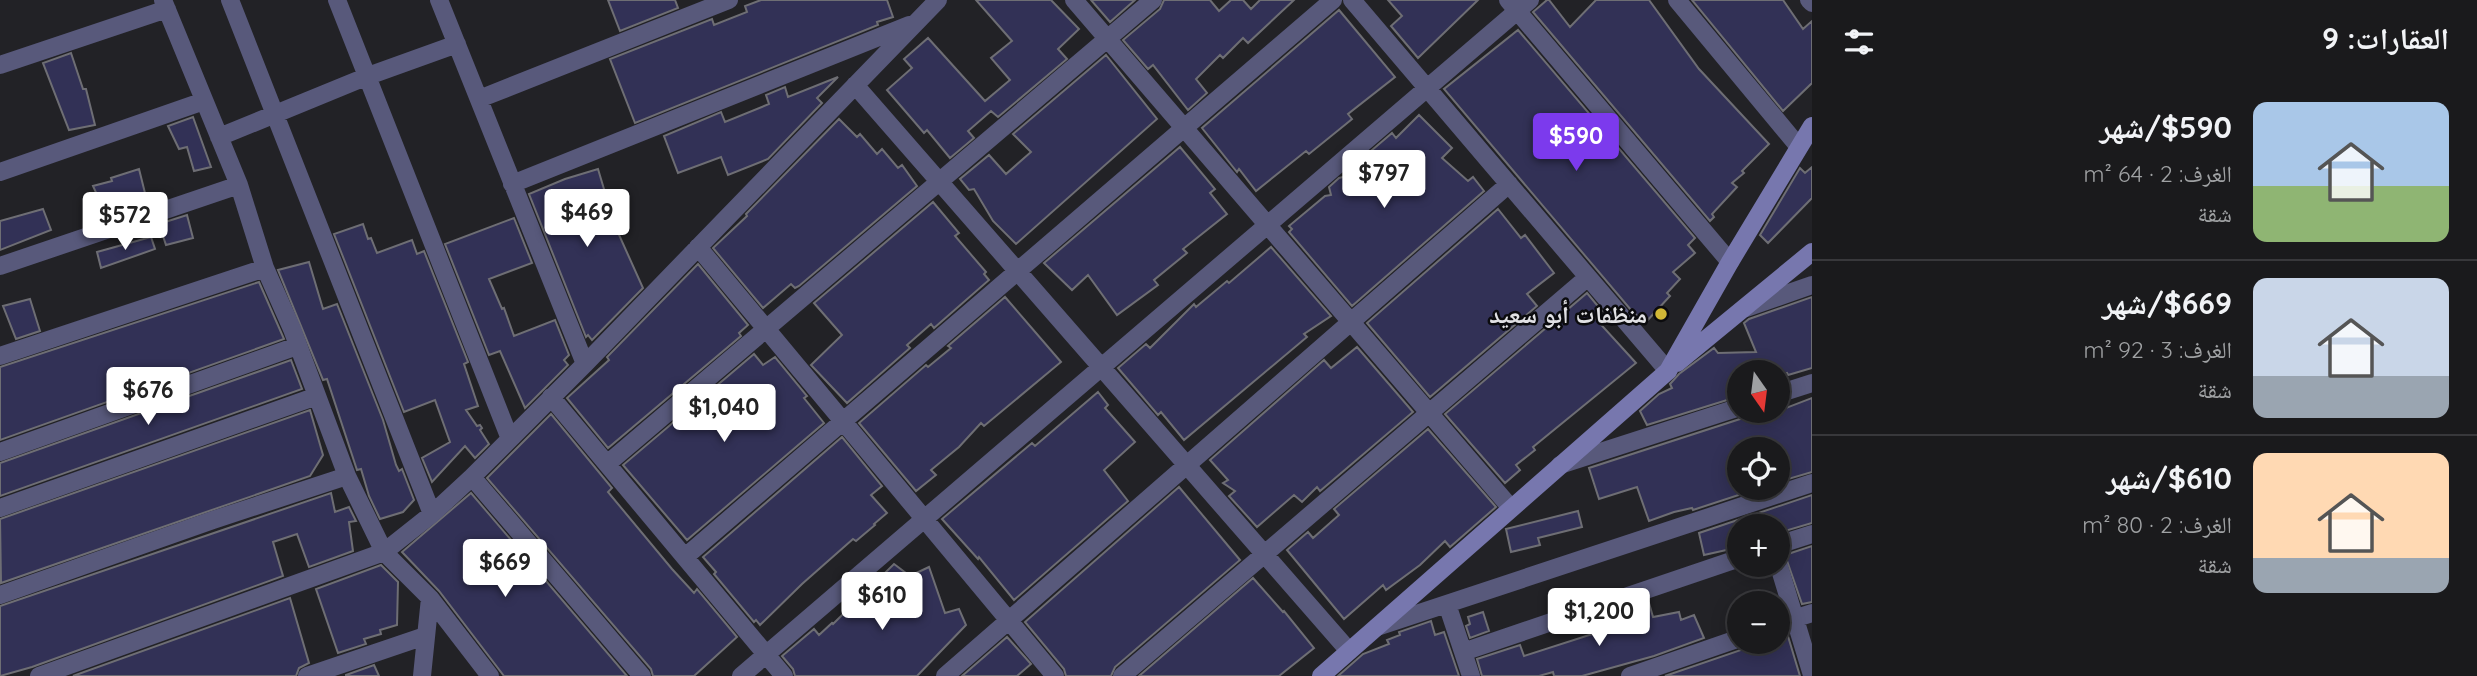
<!DOCTYPE html>
<html lang="ar">
<head>
<meta charset="utf-8">
<style>
	:root { --surface:#1a1a1c; --page:#232325; --text:#f1f3f6; --muted:#9fa1a3; --line:#38383b; --accent:#7c3aed }
	body { margin:0; font-family:Quicksand,"Noto Naskh Arabic",sans-serif; background:var(--page); color:var(--text); direction:rtl; height:100vh; display:flex; flex-direction:column; font-size:26px; white-space:nowrap }
	* { box-sizing:border-box; margin:0 }
	p { font-size:23px; color:var(--muted) }
	.icon { flex:none; width:38px; height:38px; fill:none; stroke:currentColor; stroke-width:2; stroke-linecap:round; stroke-linejoin:round }
	.map { position:relative; flex:1; overflow:hidden; direction:ltr }
	.drawer { display:flex; flex-direction:column; background:var(--surface); width:665px }
	.drawer>* { flex:none }
	.needle { width:46px; rotate:166deg }
	.tools { position:absolute; left:1727px; top:360px; display:grid; gap:14px }
	.tools a { display:grid; place-items:center; width:63px; height:63px; border-radius:50%; background:var(--surface); box-shadow:0 4px 18px #0003,0 0 0 2px var(--line); font-size:35px }
	.price { position:absolute; translate:-50% -60px; padding:0 16px; border-radius:7px; background:#fff; color:#222; font-size:23px; line-height:46px; filter:drop-shadow(0 2px 4px #0008) }
	.price::after { content:''; position:absolute; left:50%; top:42px; width:21px; height:16px; margin-left:-10px; background:inherit; clip-path:polygon(0 0,100% 0,50% 100%) }
	.price.selected { background:var(--accent); color:#fff }
	ul { padding:0; list-style:none }
	li { display:flex; align-items:center; gap:21px; height:175px; padding:0 28px }
	li+li { border-top:2px solid var(--line) }
	li span { display:grid; place-items:center; flex:none; width:196px; height:140px; border-radius:14px; color:#555 }
	li>.icon { margin-inline-start:auto }
	span .icon { width:84px; height:84px; fill:#fffc; stroke-width:1 }
	li b { font-size:30px }
	h2 { display:flex; justify-content:space-between; align-items:center; height:84px; padding:0 28px; font-size:30px }
	main { display:flex; flex:1; min-height:0 }
	.map>svg:first-child { display:block }
	.building { fill:#323156; stroke:#6e6e74; stroke-width:2 }
	.lines { fill:none; stroke-linecap:round; stroke-linejoin:round }
	.street { stroke:#58597b; stroke-width:18 }
	.secondary { stroke:#7777ae; stroke-width:18 }
	.poi-dot { fill:#d1b736; stroke:#0b0b0e; stroke-width:2.5 }
	.labels { text-anchor:middle; dominant-baseline:central; stroke-width:5; stroke-linejoin:round; paint-order:stroke }
	.poi-label { font-size:24px; font-weight:bold; fill:#e1e1e4; stroke:#0b0b0e; text-anchor:end }
</style>
</head>
<body>
<main>
<section class="drawer">
<h2>العقارات: 9<svg class="icon" aria-label="filters" viewBox="0 0 24 24"><path d="M4 7h16M4 17h16"/><circle cx="9" cy="7" r="2"/><circle cx="15" cy="17" r="2"/></svg></h2>
<ul>
<li><span style="background:linear-gradient(#a9c7e8 60%,#8fb573 0)"><svg class="icon" aria-label="home" viewBox="0 0 24 24"><path d="M3 11l9-7 9 7M6 9v11h12V9"/></svg></span><div><b>$590/شهر</b><p>الغرف: 2 · 64 m²</p><p>شقة</p></div></li>
<li><span style="background:linear-gradient(#c9d6e8 70%,#9aa5b1 0)"><svg class="icon" aria-label="home" viewBox="0 0 24 24"><path d="M3 11l9-7 9 7M6 9v11h12V9"/></svg></span><div><b>$669/شهر</b><p>الغرف: 3 · 92 m²</p><p>شقة</p></div></li>
<li><span style="background:linear-gradient(#ffd9b3 75%,#9aa5b1 0)"><svg class="icon" aria-label="home" viewBox="0 0 24 24"><path d="M3 11l9-7 9 7M6 9v11h12V9"/></svg></span><div><b>$610/شهر</b><p>الغرف: 2 · 80 m²</p><p>شقة</p></div></li>
</ul>
</section>
<div class="map">
<svg width="1812" height="676" viewBox="0 0 1812 676">
	<rect width="100%" height="100%" fill="#222226"/>
	<!-- building -->
	<path class="building" d="M 608,0 L 675,0 L 678,8 L 620,31 Z
		M 761,0 L 887,0 L 893,17 L 877,22 L 878,25 L 635,123 L 610,59 L 712,19 L 714,25 L 747,12 L 745,6 Z
		M 976,0 L 1051,0 L 1079,29 L 1058,49 L 1067,59 L 998,117 L 991,111 L 968,131 L 974,138 L 950,158 L 927,130 L 924,133 L 887,90 L 912,68 L 904,59 L 928,38 L 985,101 L 1010,80 L 991,58 L 1012,41 Z
		M 1091,0 L 1135,0 L 1110,22 Z
		M 1164,0 L 1210,0 L 1219,11 L 1231,0 L 1243,0 L 1251,9 L 1260,0 L 1294,0 L 1248,43 L 1243,38 L 1223,58 L 1220,55 L 1196,79 L 1207,93 L 1188,110 L 1153,65 L 1148,69 L 1123,40 L 1160,9 Z
		M 1388,0 L 1478,0 L 1418,58 L 1391,26 L 1402,16 Z
		M 1547,0 L 1549,0 L 1570,27 L 1596,0 L 1649,0 L 1699,69 L 1769,144 L 1742,171 L 1744,173 L 1732,183 L 1737,187 L 1712,214 L 1714,217 L 1710,221 L 1533,12 Z
		M 1692,0 L 1783,0 L 1803,29 L 1812,21 L 1812,83 L 1783,111 Z
		M 1339,10 L 1395,77 L 1348,114 L 1352,119 L 1346,124 L 1309,154 L 1306,151 L 1256,191 L 1239,169 L 1237,172 L 1202,128 Z
		M 1518,30 L 1695,238 L 1688,245 L 1695,253 L 1673,272 L 1680,279 L 1667,293 L 1670,296 L 1645,323 L 1631,310 L 1444,89 Z
		M 71,53 L 83,89 L 86,89 L 95,125 L 69,130 L 43,63 Z
		M 1106,55 L 1157,119 L 1016,244 L 993,221 L 974,189 L 969,190 L 960,179 L 989,155 L 1006,174 L 1031,152 L 1013,134 Z
		M 838,77 L 817,98 L 822,103 L 768,159 L 728,175 L 721,157 L 678,173 L 664,136 L 721,112 L 725,122 L 769,104 L 766,95 L 785,87 L 788,97 Z
		M 1419,115 L 1452,148 L 1442,158 L 1468,181 L 1473,177 L 1484,191 L 1352,306 L 1289,232 L 1292,229 L 1289,226 L 1325,196 L 1331,195 L 1329,187 L 1339,178 L 1356,174 L 1351,168 L 1392,133 L 1396,138 Z
		M 193,117 L 211,167 L 194,171 L 187,147 L 179,149 L 168,126 Z
		M 839,119 L 857,137 L 860,134 L 877,154 L 882,149 L 898,168 L 902,165 L 917,186 L 799,286 L 795,288 L 791,284 L 763,308 L 713,248 L 747,216 L 746,214 Z
		M 1180,147 L 1215,189 L 1210,193 L 1227,214 L 1183,249 L 1187,253 L 1154,280 L 1158,285 L 1117,315 L 1088,275 L 1072,290 L 1044,263 Z
		M 1812,167 L 1812,198 L 1768,243 L 1760,235 L 1800,168 L 1805,173 Z
		M 139,169 L 146,197 L 104,210 L 93,186 L 112,181 L 111,178 Z
		M 598,169 L 615,226 L 643,288 L 592,340 L 588,335 L 586,337 L 529,194 L 565,179 Z
		M 933,202 L 959,233 L 955,236 L 986,272 L 984,274 L 989,280 L 934,328 L 931,324 L 907,345 L 910,348 L 847,403 L 811,365 L 842,335 L 814,303 Z
		M 43,209 L 51,230 L 0,250 L 0,221 Z
		M 1498,209 L 1521,238 L 1525,235 L 1554,273 L 1527,294 L 1537,306 L 1430,397 L 1367,323 Z
		M 187,215 L 193,238 L 166,245 L 159,224 Z
		M 514,218 L 532,263 L 489,279 L 502,309 L 504,308 L 514,336 L 555,320 L 569,355 L 564,360 L 568,365 L 525,408 L 500,351 L 489,355 L 445,244 Z
		M 363,224 L 368,239 L 371,238 L 377,253 L 412,240 L 417,254 L 424,251 L 468,362 L 464,364 L 478,406 L 466,410 L 477,426 L 480,425 L 482,428 L 480,430 L 489,444 L 475,458 L 465,446 L 432,482 L 422,458 L 450,442 L 435,400 L 404,412 L 334,234 Z
		M 151,237 L 155,249 L 101,268 L 97,252 Z
		M 1271,247 L 1331,316 L 1304,334 L 1307,337 L 1184,440 L 1161,412 L 1158,415 L 1118,368 L 1146,344 L 1150,348 L 1194,304 L 1196,307 L 1227,281 L 1229,283 Z
		M 309,262 L 323,309 L 337,304 L 383,420 L 396,465 L 399,471 L 402,469 L 414,500 L 403,512 L 380,519 L 369,496 L 361,469 L 357,470 L 327,379 L 323,380 L 278,270 Z
		M 698,264 L 748,325 L 739,333 L 741,336 L 608,448 L 567,398 L 609,360 L 607,357 Z
		M 259,282 L 284,339 L 0,440 L 0,367 Z
		M 1587,293 L 1602,311 L 1594,317 L 1636,363 L 1533,447 L 1535,450 L 1516,465 L 1520,470 L 1505,483 L 1445,414 Z
		M 1005,297 L 1061,362 L 984,426 L 981,423 L 959,447 L 931,470 L 936,475 L 916,491 L 859,423 L 926,365 L 928,367 L 951,348 L 948,346 Z
		M 1812,297 L 1812,368 L 1788,375 L 1787,373 L 1778,375 L 1778,373 L 1740,373 L 1740,396 L 1647,425 L 1640,411 L 1659,394 L 1672,388 L 1670,384 L 1679,374 L 1714,348 L 1718,353 L 1756,352 L 1744,323 L 1749,319 Z
		M 30,299 L 40,331 L 16,339 L 3,306 Z
		M 1357,347 L 1413,412 L 1320,491 L 1317,487 L 1302,502 L 1294,495 L 1257,527 L 1229,496 L 1235,491 L 1223,483 L 1228,480 L 1210,460 L 1324,360 L 1331,368 Z
		M 754,354 L 763,365 L 775,357 L 807,396 L 804,398 L 824,423 L 687,540 L 623,465 Z
		M 291,360 L 302,389 L 0,496 L 0,463 Z
		M 1098,392 L 1108,405 L 1105,408 L 1135,442 L 1104,470 L 1128,501 L 1014,600 L 979,557 L 978,559 L 942,519 L 1032,443 L 1035,446 Z
		M 1812,398 L 1812,472 L 1778,482 L 1778,450 L 1740,450 L 1740,488 L 1760,488 L 1693,510 L 1692,508 L 1674,512 L 1649,521 L 1637,487 L 1599,499 L 1589,468 L 1743,418 L 1750,411 L 1778,411 Z
		M 310,410 L 323,455 L 310,476 L 1,583 L 0,519 Z
		M 551,414 L 612,488 L 608,492 L 672,569 L 694,593 L 697,589 L 737,637 L 694,676 L 653,676 L 651,669 L 487,478 Z
		M 1428,429 L 1496,507 L 1450,547 L 1445,541 L 1420,565 L 1386,590 L 1383,585 L 1344,619 L 1287,550 L 1308,532 L 1313,538 L 1339,515 L 1334,509 Z
		M 842,437 L 882,486 L 871,495 L 887,513 L 874,524 L 875,525 L 856,541 L 853,539 L 802,584 L 760,625 L 756,620 L 754,622 L 714,574 L 716,572 L 703,557 Z
		M 1179,487 L 1240,560 L 1115,667 L 1111,676 L 1066,676 L 1064,669 L 1025,622 Z
		M 331,493 L 335,512 L 349,507 L 356,521 L 349,522 L 353,551 L 309,567 L 297,534 L 273,542 L 283,576 L 32,667 L 0,676 L 0,606 Z
		M 471,493 L 627,676 L 504,676 L 439,591 L 402,552 Z
		M 1812,495 L 1812,523 L 1778,533 L 1778,527 L 1740,527 L 1740,547 L 1704,555 L 1699,533 Z
		M 1578,511 L 1582,527 L 1538,538 L 1540,545 L 1511,552 L 1506,529 Z
		M 1812,546 L 1812,602 L 1802,604 L 1785,555 Z
		M 894,564 L 910,576 L 929,567 L 945,613 L 959,609 L 966,625 L 917,676 L 795,676 L 793,669 L 782,656 L 814,629 L 819,635 L 832,623 L 833,624 Z
		M 381,565 L 398,582 L 397,625 L 380,630 L 381,634 L 364,639 L 366,644 L 338,653 L 316,589 Z
		M 1253,578 L 1283,612 L 1284,611 L 1314,648 L 1279,676 L 1139,676 Z
		M 290,598 L 309,663 L 299,668 L 296,676 L 73,676 Z
		M 1649,603 L 1653,617 L 1679,612 L 1681,620 L 1694,615 L 1704,638 L 1654,656 L 1582,676 L 1554,676 L 1553,672 L 1539,676 L 1482,676 L 1477,659 L 1520,645 L 1524,656 L 1611,628 L 1610,625 L 1637,617 L 1635,606 Z
		M 1483,612 L 1489,631 L 1470,638 L 1466,626 L 1470,624 L 1468,617 Z
		M 1431,621 L 1435,635 L 1444,632 L 1459,676 L 1338,676 L 1363,654 L 1389,644 L 1387,640 L 1400,635 L 1399,632 Z
		M 1787,633 L 1800,676 L 1665,676 L 1744,649 L 1750,642 L 1778,642 L 1778,635 Z
		M 1007,637 L 1031,664 L 1017,676 L 962,676 Z
		M 374,665 L 379,676 L 346,676 L 346,675 Z"/>
	<g class="lines">
		<!-- street -->
		<path class="street" d="M 163,0 L 239,185 L 265,268 L 292,329 L 347,476 L 384,552 L 430,598 L 490,676
			M 230,0 L 432,514
			M 337,0 L 510,439
			M 439,0 L 585,364
			M 1074,0 L 1511,508
			M 1352,0 L 1668,371
			M 1508,0 L 1730,262
			M 1677,0 L 1799,147
			M 1809,0 L 1812,3
			M 0,65 L 167,9
			M 855,85 L 1349,651
			M 479,99 L 729,0
			M 219,137 L 368,76 L 457,44
			M 0,172 L 204,101
			M 512,184 L 909,25
			M 698,247 L 1055,676
			M 0,266 L 239,185
			M 1746,308 L 1812,285
			M 0,356 L 265,268
			M 1778,394 L 1812,383
			M 551,397 L 784,676
			M 0,452 L 297,346
			M 607,464 L 1153,0
			M 1560,465 L 1740,407
			M 472,477 L 642,676
			M 0,508 L 317,396
			M 1778,545 L 1812,534
			M 685,557 L 1333,0
			M 1778,563 L 1812,675
			M 0,595 L 213,520 L 347,476
			M 1447,604 L 1471,676
			M 1778,624 L 1812,613
			M 1377,627 L 1812,483
			M 1463,652 L 1740,558
			M 39,676 L 384,552 L 432,514 L 472,477 L 585,364 L 938,0
			M 307,676 L 425,636
			M 422,676 L 430,598
			M 741,676 L 1530,0
			M 945,676 L 1509,184
			M 1122,676 L 1588,277
			M 1630,676 L 1740,638"/>
		<!-- secondary -->
		<path class="secondary" d="M 1677,363 L 1812,252
			M 1321,676 L 1668,371 L 1730,262 L 1812,126"/>
	</g>
	<!-- markers -->
	<circle class="poi-dot" cx="1661" cy="314" r="7"/>
	<g class="labels">
		<!-- poi labels -->
		<g class="poi-label">
			<text x="1647" y="314">منظفات أبو سعيد</text>
		</g>
	</g>
</svg>
<div class="tools">
<a><svg class="needle" viewBox="-14 -14 28 28"><path d="M0-13l5 13h-10z" fill="#e53935"/><path d="M0 13l5-13h-10z" fill="#9fa1a3"/></svg></a>
<a><svg class="icon" aria-label="locate" viewBox="0 0 24 24"><circle cx="12" cy="12" r="6"/><path d="M12 2v4M12 18v4M2 12h4M18 12h4"/></svg></a>
<a>+</a>
<a>−</a>
</div>
<b class="price selected" style="left:1576px;top:173px">$590</b>
<b class="price" style="left:1384px;top:210px">$797</b>
<b class="price" style="left:587px;top:249px">$469</b>
<b class="price" style="left:125px;top:252px">$572</b>
<b class="price" style="left:148px;top:427px">$676</b>
<b class="price" style="left:724px;top:444px">$1,040</b>
<b class="price" style="left:505px;top:599px">$669</b>
<b class="price" style="left:882px;top:632px">$610</b>
<b class="price" style="left:1599px;top:648px">$1,200</b>
</div>
</main>
</body>
</html>
